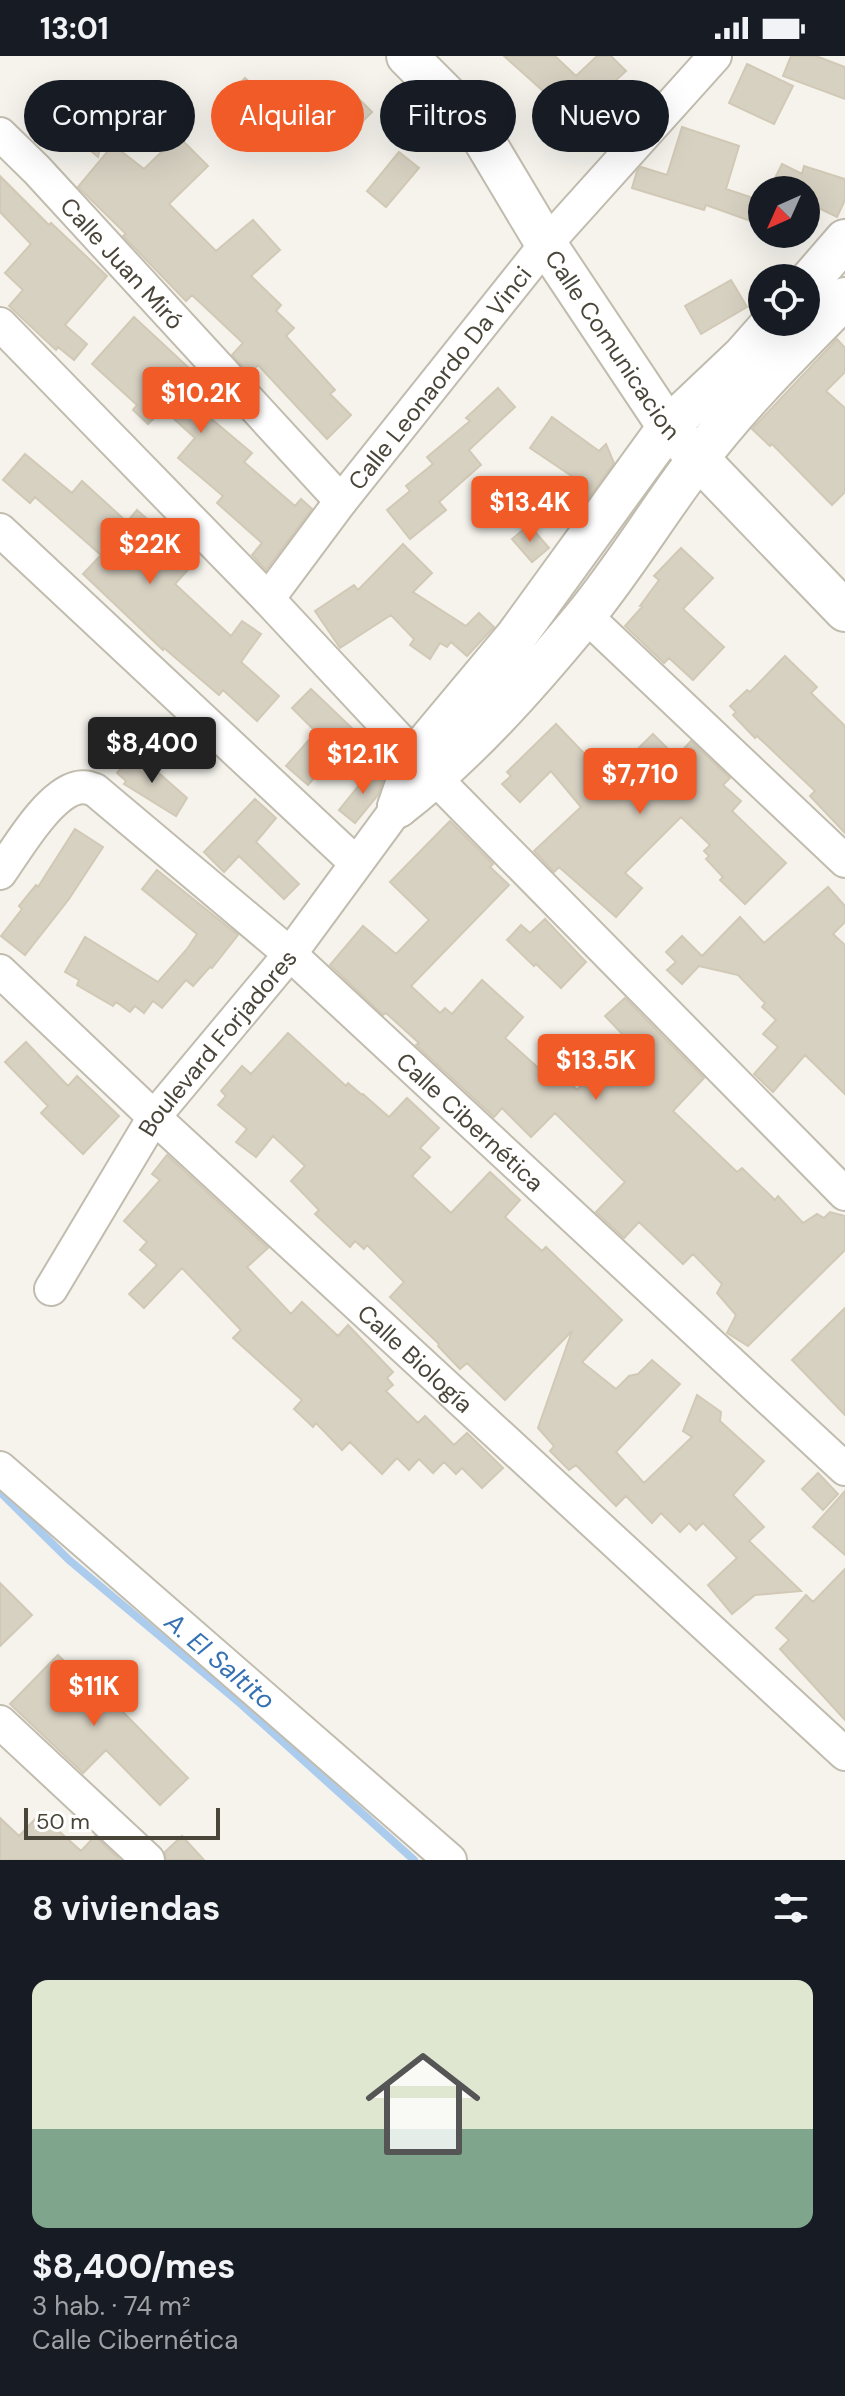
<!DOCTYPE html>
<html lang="es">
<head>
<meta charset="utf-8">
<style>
	:root { --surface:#171b24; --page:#242831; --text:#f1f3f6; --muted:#9ea1a6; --accent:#f15b27 }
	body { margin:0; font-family:"DM Sans",sans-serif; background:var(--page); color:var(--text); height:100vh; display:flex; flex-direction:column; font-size:30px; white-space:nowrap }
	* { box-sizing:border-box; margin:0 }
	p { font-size:26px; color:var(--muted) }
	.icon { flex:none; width:44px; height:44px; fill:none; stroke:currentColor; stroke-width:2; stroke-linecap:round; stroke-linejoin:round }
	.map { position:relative; height:1804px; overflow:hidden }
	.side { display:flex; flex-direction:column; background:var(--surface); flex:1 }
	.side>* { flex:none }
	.top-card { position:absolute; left:24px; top:24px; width:798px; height:72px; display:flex; gap:16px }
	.needle { width:52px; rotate:225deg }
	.buttons { position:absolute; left:748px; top:120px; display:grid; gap:16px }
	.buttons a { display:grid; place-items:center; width:72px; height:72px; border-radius:50%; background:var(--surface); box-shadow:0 8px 32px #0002; font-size:40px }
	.scale { position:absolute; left:24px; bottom:20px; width:196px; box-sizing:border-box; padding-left:8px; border:4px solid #4a4539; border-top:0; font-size:22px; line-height:28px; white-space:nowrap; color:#4a4539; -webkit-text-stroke:6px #fff; paint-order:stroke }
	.price { position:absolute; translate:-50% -68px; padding:0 18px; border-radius:8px; background:var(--accent); color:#fff; font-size:26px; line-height:52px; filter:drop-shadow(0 2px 4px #0008) }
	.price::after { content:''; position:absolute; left:50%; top:48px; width:24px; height:18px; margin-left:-12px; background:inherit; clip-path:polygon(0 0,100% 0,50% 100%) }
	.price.active { background:#222; color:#fff }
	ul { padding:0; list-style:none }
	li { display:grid; align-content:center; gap:16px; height:424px; padding:0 32px }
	li span { display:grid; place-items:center; height:248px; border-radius:16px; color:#555 }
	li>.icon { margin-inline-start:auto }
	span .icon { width:144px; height:144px; fill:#fffc; stroke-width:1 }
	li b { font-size:34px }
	h2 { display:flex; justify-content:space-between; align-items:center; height:96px; padding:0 32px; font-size:34px }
	.tag { padding:0 28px; border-radius:36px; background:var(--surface); box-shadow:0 8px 32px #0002; font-size:28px; line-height:72px }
	.tag.active { background:var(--accent); color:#fff }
	.status { display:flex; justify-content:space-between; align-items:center; height:56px; padding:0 40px; background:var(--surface); direction:ltr }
	.status svg { height:22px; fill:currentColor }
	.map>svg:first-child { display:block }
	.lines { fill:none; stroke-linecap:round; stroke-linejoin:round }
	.stream { stroke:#acccee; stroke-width:8 }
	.building { fill:#d7d1c2; stroke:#d1c9b5; stroke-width:2 }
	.minor-casing { stroke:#c1bcae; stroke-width:36 }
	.tertiary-casing { stroke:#c1bcae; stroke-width:44 }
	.minor { stroke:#fff; stroke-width:32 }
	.tertiary { stroke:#fff; stroke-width:40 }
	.labels { text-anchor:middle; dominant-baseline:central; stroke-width:7; stroke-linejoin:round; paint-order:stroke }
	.street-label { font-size:24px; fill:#4a4539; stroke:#fff }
	.water-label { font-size:26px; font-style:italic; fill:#3571b3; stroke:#fff }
</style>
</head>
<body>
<div class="status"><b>13:01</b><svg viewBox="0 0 49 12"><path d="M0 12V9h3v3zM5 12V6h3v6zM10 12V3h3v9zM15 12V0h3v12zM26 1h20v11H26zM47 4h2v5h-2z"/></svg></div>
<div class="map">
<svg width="845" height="1804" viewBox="0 0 845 1804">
	<rect width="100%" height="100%" fill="#f5f3ec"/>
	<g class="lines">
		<!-- stream -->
		<path class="stream" d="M 0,1436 L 69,1504 L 241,1648 L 414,1804"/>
	</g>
	<!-- building -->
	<path class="building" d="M 504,0 L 555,0 L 576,20 L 597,0 L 611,0 L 626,15 L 592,46 L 613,69 L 613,77 L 597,91 L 582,75 L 575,80 L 546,48 L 552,43 Z
		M 791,0 L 816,0 L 845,11 L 845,43 L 783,20 Z
		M 747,8 L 793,30 L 774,68 L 729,47 Z
		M 245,22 L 274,48 L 249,75 L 220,49 Z
		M 64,28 L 80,40 L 78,43 L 105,70 L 98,101 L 68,76 L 73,70 L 47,51 Z
		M 346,30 L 372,56 L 350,78 L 324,52 Z
		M 682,71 L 739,90 L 726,133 L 762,145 L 762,169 L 706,149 L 704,154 L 632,132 L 637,115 L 641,111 L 667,119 Z
		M 178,80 L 208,110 L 169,148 L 216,195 L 253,164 L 280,194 L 251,220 L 281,249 L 276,255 L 294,272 L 286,280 L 335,334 L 330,338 L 351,359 L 327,383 L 258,309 L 250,318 L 232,299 L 243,287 L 192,239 L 186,245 L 123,180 L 126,178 L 78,131 L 113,89 L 144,113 Z
		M 399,96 L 419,112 L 386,151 L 367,135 Z
		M 782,108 L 802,118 L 804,110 L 845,123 L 845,144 L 837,161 L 806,146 L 806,134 L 769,134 Z
		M 0,120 L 49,169 L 51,167 L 107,220 L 65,269 L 87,288 L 74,304 L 58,291 L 56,294 L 9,250 L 23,234 L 5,217 L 31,188 L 0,156 Z
		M 731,224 L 747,251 L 701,278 L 685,250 Z
		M 134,261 L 217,338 L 202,355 L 252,397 L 244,406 L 295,450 L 301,443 L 312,453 L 266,514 L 252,499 L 262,487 L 217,447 L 223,440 L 178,402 L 195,382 L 163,353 L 148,368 L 133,354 L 137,349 L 92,308 Z
		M 837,283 L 845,292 L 845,316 L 826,335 L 845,352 L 845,436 L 832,449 L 772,388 L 770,390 L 752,373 Z
		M 498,332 L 515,351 L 469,394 L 481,409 L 439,446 L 446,454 L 410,483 L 387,454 L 410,435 L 406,430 L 433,408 L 427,401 L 470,365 L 466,362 Z
		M 552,361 L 599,395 L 606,388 L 614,407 L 576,459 L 562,439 L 576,423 L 530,392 Z
		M 25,398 L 72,437 L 82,425 L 127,466 L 137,454 L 195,506 L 175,528 L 231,580 L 242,565 L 261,578 L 241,606 L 279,640 L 257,665 L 223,634 L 219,639 L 164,592 L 163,594 L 83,518 L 101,499 L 35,441 L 30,447 L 3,424 Z
		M 529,469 L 549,492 L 532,506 L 512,483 Z
		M 403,488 L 432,517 L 413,536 L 466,570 L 479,557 L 494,571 L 467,600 L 451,586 L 447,591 L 440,587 L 430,603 L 410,589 L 414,583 L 391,559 L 340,592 L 315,555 L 354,529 L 358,534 Z
		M 681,492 L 713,522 L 683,553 L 724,591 L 693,624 L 669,602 L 664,607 L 625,570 L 642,551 L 640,550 L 659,524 L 654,520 Z
		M 785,600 L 817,631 L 811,637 L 845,670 L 845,777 L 810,740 L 815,735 L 757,680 L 755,682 L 733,659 L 736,656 L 730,650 L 747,634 L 750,636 Z
		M 311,633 L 355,675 L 308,729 L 286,710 L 316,676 L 292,652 Z
		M 556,668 L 601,715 L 605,711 L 611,719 L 653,678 L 676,701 L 691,685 L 730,722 L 723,729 L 741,745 L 732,755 L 786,807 L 745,848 L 720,824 L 723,821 L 706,803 L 709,800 L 704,795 L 710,789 L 681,761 L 625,817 L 642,832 L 616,861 L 559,811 L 554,816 L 534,795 L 581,751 L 551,715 L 520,746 L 502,728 L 511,720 L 507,716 Z
		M 135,696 L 187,742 L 176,760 L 124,728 L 126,725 L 117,717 Z
		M 373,712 L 384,721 L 378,739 L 355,767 L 339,754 Z
		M 255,743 L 276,762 L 256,786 L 299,828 L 284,843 L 239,800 L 224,816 L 204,796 Z
		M 450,765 L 493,808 L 490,811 L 509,829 L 411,930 L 440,957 L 445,952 L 452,958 L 482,924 L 523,961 L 505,982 L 545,1018 L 553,1010 L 577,1034 L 626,982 L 605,960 L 625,942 L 704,1022 L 673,1055 L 737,1116 L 742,1112 L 775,1144 L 778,1140 L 803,1167 L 817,1158 L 824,1162 L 830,1156 L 845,1160 L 845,1194 L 748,1290 L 727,1277 L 736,1259 L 717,1237 L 722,1228 L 693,1198 L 683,1208 L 639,1166 L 624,1182 L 596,1156 L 625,1126 L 555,1057 L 531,1081 L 502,1052 L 494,1061 L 416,989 L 419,987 L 386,957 L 383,959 L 330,909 L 363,870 L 396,898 L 429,864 L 390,826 Z
		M 75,773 L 103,791 L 69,843 L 25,899 L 1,880 L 22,853 L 19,850 L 36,829 L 38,831 Z
		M 157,814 L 238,879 L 212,912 L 210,911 L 193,930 L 186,924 L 162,952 L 153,945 L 144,957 L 135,950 L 130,956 L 116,946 L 113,950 L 77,929 L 79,924 L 65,916 L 85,881 L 158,926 L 187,893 L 197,878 L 142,833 Z
		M 828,831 L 845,850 L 845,866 L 833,878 L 845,889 L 845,1038 L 805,999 L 773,1036 L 754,1018 L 778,991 L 763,978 L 776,964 L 762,951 L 765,947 L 738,919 L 699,910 L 682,928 L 667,914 L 676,906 L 666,896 L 682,880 L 702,900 L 740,861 L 764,887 Z
		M 545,863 L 586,906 L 561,932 L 536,908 L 534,910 L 507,884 L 521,869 L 530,877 Z
		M 288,977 L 346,1030 L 348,1027 L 362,1039 L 363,1038 L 389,1061 L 407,1042 L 439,1072 L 420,1092 L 430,1101 L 412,1120 L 451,1157 L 490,1116 L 520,1144 L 505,1161 L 542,1195 L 546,1191 L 622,1264 L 582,1306 L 616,1333 L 629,1320 L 638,1318 L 652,1304 L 680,1328 L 616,1396 L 644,1427 L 692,1381 L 683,1375 L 697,1339 L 721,1356 L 720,1365 L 764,1405 L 733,1439 L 764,1471 L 749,1485 L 801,1535 L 755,1539 L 732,1558 L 708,1529 L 737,1502 L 703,1467 L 696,1474 L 689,1467 L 680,1476 L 661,1457 L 652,1467 L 626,1440 L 616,1450 L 576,1409 L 569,1414 L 550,1395 L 554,1390 L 538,1372 L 572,1275 L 505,1344 L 467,1307 L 460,1313 L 438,1290 L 439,1288 L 390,1241 L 404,1226 L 367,1189 L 364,1193 L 355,1185 L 350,1191 L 315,1158 L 319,1154 L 291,1125 L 305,1110 L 273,1080 L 256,1101 L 236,1086 L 247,1073 L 218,1049 L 226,1040 L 221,1035 L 242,1010 L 251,1018 Z
		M 26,986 L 68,1030 L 77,1020 L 119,1060 L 83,1098 L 41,1057 L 48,1050 L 5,1006 Z
		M 167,1099 L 268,1192 L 247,1211 L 291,1258 L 302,1246 L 338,1280 L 348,1269 L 393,1316 L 387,1322 L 393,1329 L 386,1335 L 418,1367 L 425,1360 L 454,1389 L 467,1377 L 503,1412 L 482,1432 L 462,1412 L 456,1418 L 444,1406 L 433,1417 L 419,1403 L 409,1414 L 397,1402 L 382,1418 L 350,1386 L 342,1394 L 316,1367 L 313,1371 L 294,1353 L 302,1344 L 233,1282 L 241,1274 L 182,1212 L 144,1252 L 129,1238 L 157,1209 L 140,1194 L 147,1186 L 124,1165 L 160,1124 L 152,1118 Z
		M 845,1252 L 845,1359 L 792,1304 Z
		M 818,1417 L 838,1438 L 823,1454 L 802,1433 Z
		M 845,1435 L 845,1499 L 813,1471 Z
		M 845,1513 L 845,1664 L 780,1593 L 789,1584 L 776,1572 L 806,1539 L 813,1546 Z
		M 0,1527 L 32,1559 L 0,1590 Z
		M 58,1599 L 100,1640 L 110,1630 L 123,1645 L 117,1650 L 188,1722 L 160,1749 L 106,1694 L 83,1717 L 10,1648 Z
		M 40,1758 L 81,1795 L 95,1780 L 120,1804 L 0,1804 L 0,1762 L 19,1780 Z
		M 182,1780 L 204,1804 L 166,1804 L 165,1796 Z"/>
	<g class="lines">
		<defs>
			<g id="minor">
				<path id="s1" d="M 0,78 L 37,114 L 341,445"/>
				<path d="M 0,268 L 268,543 L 435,722 L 845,1138"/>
				<path d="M 0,474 L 356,807"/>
				<path id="s2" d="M 268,543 L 341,445 L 546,188 L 715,0"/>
				<path d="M 585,559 L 845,805"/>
				<path id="s3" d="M 0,817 C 17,793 48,739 77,732 C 84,730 89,732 95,734 L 290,898 L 845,1413"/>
				<path id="s4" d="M 0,915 L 154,1061 L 845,1698"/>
				<path id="s5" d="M 51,1233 L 154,1061 L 290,898 L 398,751"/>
				<path d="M 0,1412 L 450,1804"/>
				<path d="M 0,1666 L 148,1804"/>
			</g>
			<g id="tertiary">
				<path id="s6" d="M 407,0 L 454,47 L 482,81 L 546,188 L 668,371 L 845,555"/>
				<path d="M 806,229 L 845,184"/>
				<path d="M 398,751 C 468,697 528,629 584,561 C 625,511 659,454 698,403 C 742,345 794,294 845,242"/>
				<path d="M 398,751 L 415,701 L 517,579 L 668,371 L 743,300 L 773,266"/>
			</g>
		</defs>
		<!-- minor casing -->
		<use href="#minor" class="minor-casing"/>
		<!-- tertiary casing -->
		<use href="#tertiary" class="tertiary-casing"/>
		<!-- minor -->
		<use href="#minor" class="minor"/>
		<!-- tertiary -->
		<use href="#tertiary" class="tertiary"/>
	</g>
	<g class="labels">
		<!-- street labels -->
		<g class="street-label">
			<text stroke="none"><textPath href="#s1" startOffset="178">Calle Juan Miró</textPath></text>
			<text stroke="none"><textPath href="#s6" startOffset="356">Calle Comunicacion</textPath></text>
			<text stroke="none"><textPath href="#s2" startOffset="280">Calle Leonaordo Da Vinci</textPath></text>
			<text stroke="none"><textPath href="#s5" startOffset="298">Boulevard Forjadores</textPath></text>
			<text stroke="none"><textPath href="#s3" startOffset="636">Calle Cibernética</textPath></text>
			<text stroke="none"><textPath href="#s4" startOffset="568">Calle Biología</textPath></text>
		</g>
		<!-- water labels -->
		<g class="water-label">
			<text transform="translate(220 1605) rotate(40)">A. El Saltito</text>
		</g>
	</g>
</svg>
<div class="buttons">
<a><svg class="needle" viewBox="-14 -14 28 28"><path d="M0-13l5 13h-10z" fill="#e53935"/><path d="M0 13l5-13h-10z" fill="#9ea1a6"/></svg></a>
<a><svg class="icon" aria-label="locate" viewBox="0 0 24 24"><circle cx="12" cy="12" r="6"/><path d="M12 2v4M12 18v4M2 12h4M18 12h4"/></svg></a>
</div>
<div class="scale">50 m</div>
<b class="price" style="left:201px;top:379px">$10.2K</b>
<b class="price" style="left:530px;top:488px">$13.4K</b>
<b class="price" style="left:150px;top:530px">$22K</b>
<b class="price active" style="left:152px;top:729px">$8,400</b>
<b class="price" style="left:363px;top:740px">$12.1K</b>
<b class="price" style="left:640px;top:760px">$7,710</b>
<b class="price" style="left:596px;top:1046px">$13.5K</b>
<b class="price" style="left:94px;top:1672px">$11K</b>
<div class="top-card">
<a class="tag">Comprar</a>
<a class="tag active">Alquilar</a>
<a class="tag">Filtros</a>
<a class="tag">Nuevo</a>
</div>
</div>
<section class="side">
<h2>8 viviendas<svg class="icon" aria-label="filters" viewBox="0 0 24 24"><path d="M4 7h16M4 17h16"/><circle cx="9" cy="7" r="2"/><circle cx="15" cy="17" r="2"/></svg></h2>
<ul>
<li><span style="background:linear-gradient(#dfe7d0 60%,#7fa58c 0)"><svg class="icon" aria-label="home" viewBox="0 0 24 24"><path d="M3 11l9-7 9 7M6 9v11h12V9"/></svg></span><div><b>$8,400/mes</b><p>3 hab. · 74 m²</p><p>Calle Cibernética</p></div></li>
</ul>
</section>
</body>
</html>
